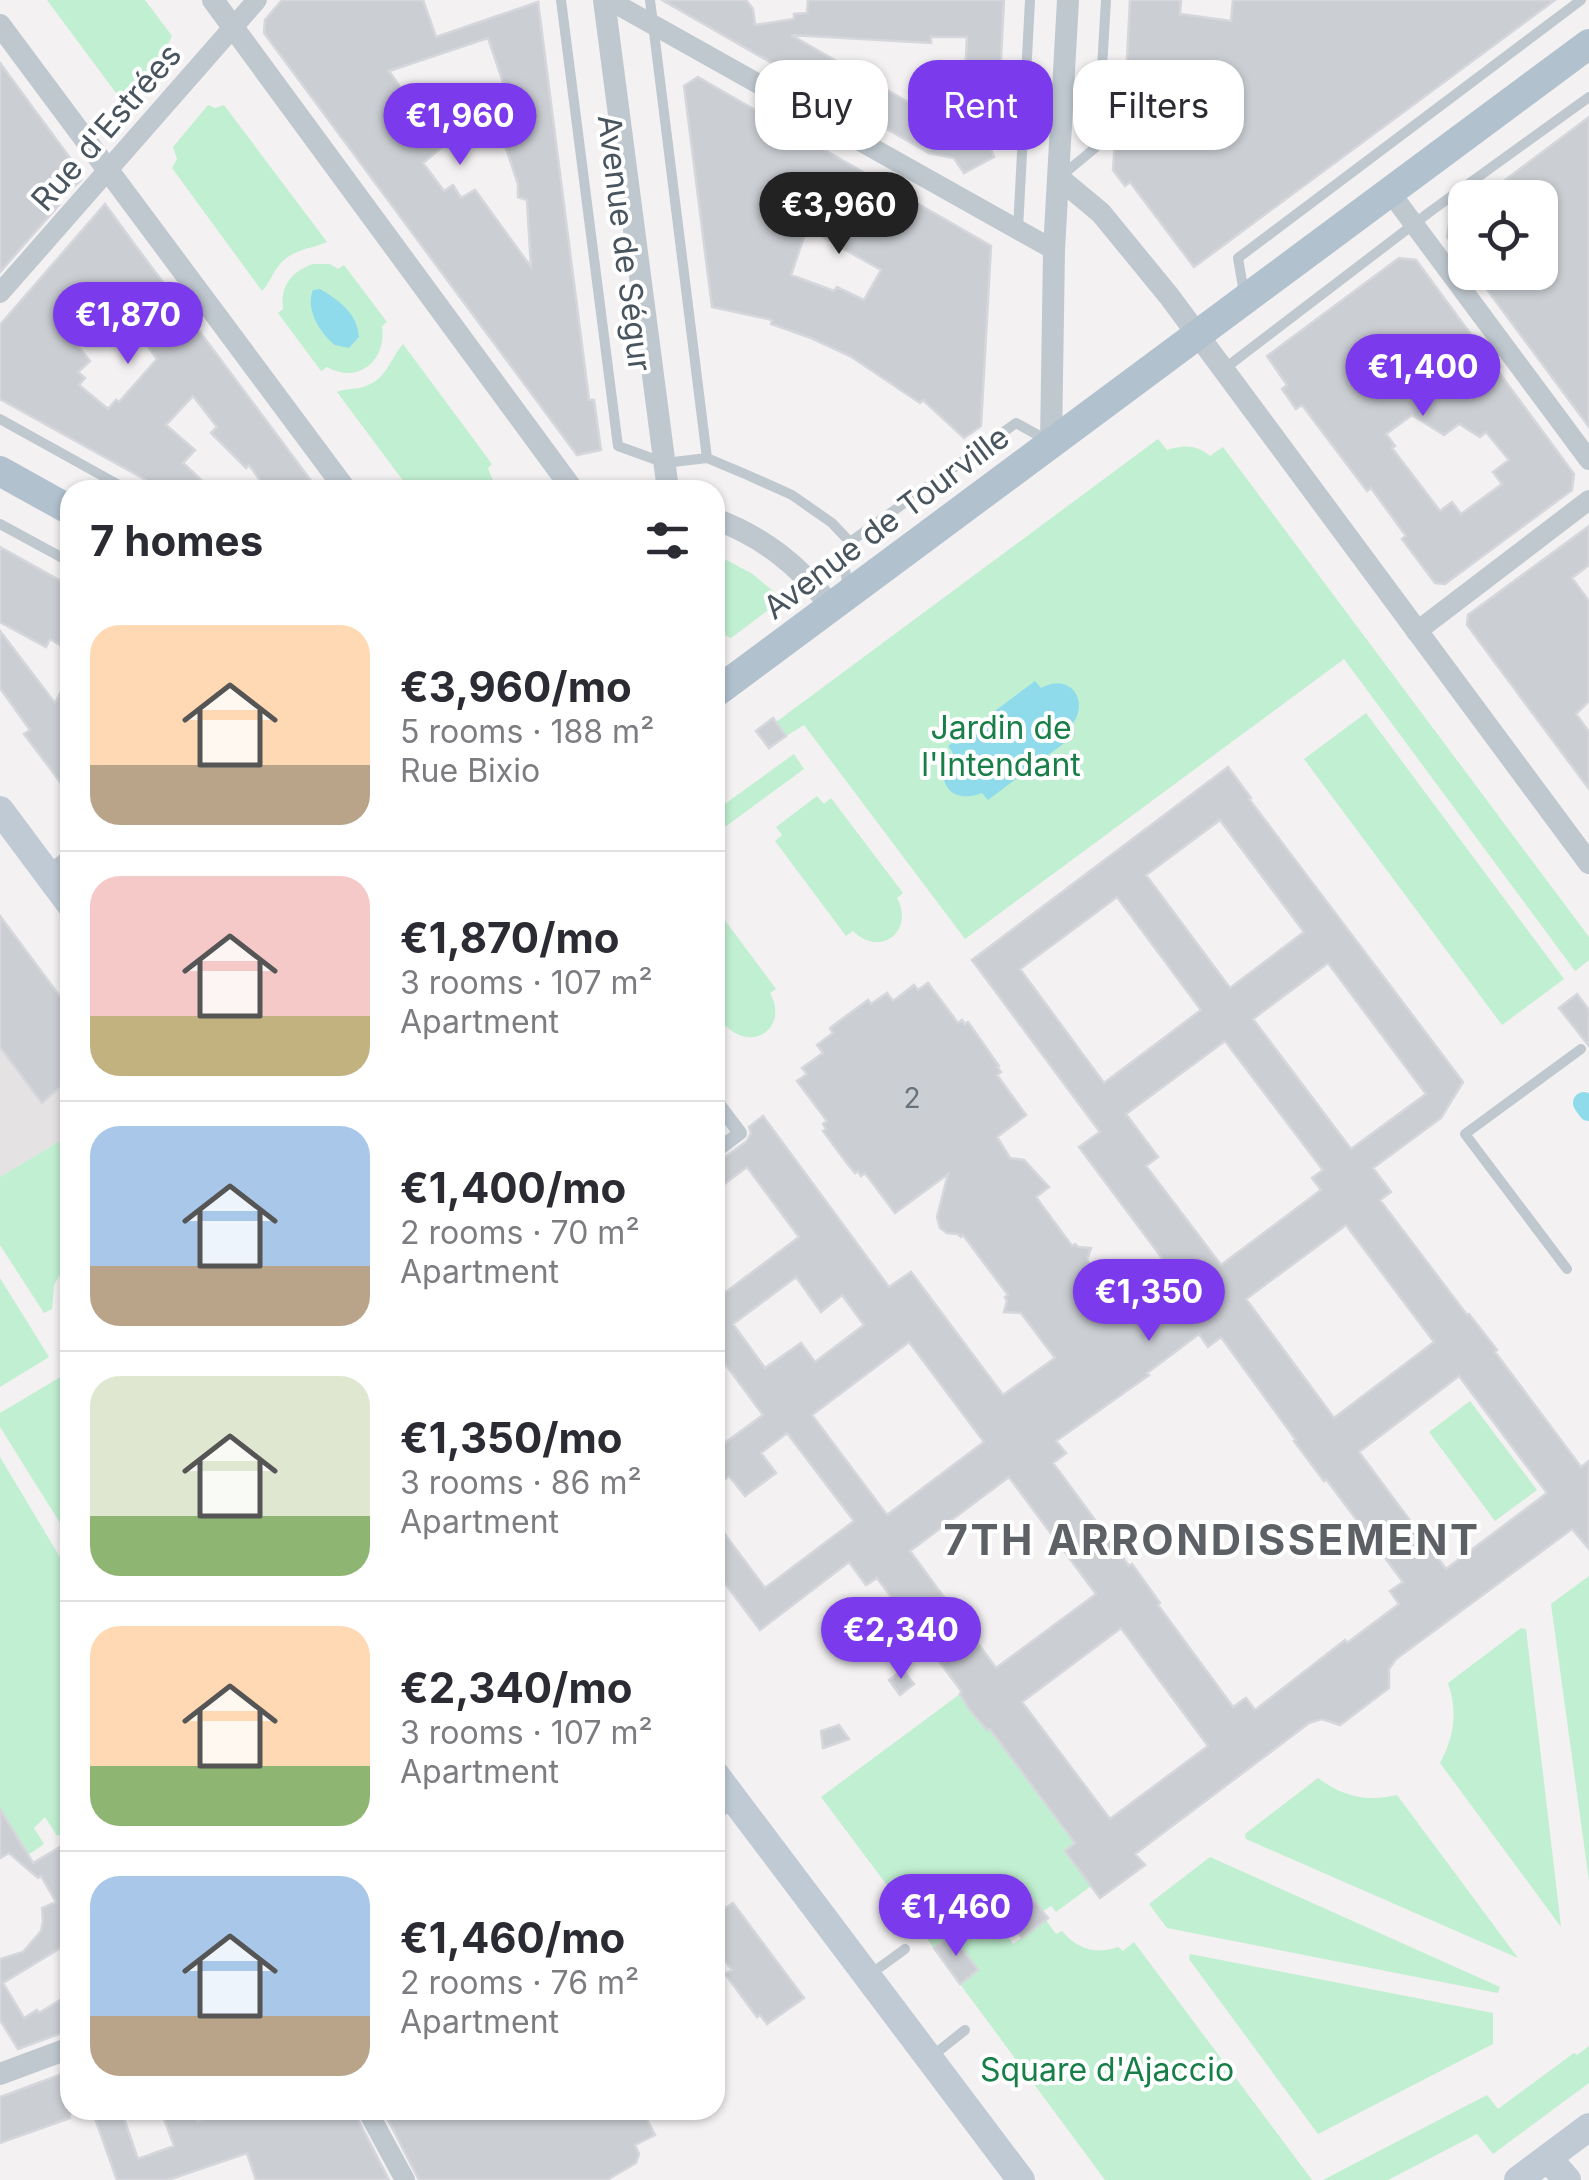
<!DOCTYPE html>
<html lang="en">
<head>
<meta charset="utf-8">
<style>
	:root { --surface:#fff; --page:#f2f2f3; --text:#2b2b33; --muted:#7c7c81; --line:#e1e1e2; --accent:#7c3aed }
	body { margin:0; font-family:Inter,sans-serif; background:var(--page); color:var(--text); height:100vh; display:flex; flex-direction:column; font-size:38px; white-space:nowrap }
	* { box-sizing:border-box; margin:0 }
	p { font-size:32px; color:var(--muted) }
	.icon { flex:none; width:55px; height:55px; fill:none; stroke:currentColor; stroke-width:2; stroke-linecap:round; stroke-linejoin:round }
	.map { position:relative; flex:1; overflow:hidden }
	.drawer { position:absolute; left:60px; top:480px; width:665px; height:1640px; display:flex; flex-direction:column; background:var(--surface); border-radius:30px; box-shadow:0 2px 8px #0004 }
	.drawer>* { flex:none }
	.banner { position:absolute; left:755px; top:60px; width:682px; height:90px; display:flex; gap:20px }
	.controls { position:absolute; left:1448px; top:180px; display:grid; gap:20px }
	.controls a { display:grid; place-items:center; width:110px; height:110px; border-radius:20px; background:var(--surface); box-shadow:0 2px 8px #0004; font-size:50px }
	.price { position:absolute; translate:-50% -85px; padding:0 22px; border-radius:35px; background:var(--accent); color:#fff; font-size:32px; line-height:65px; filter:drop-shadow(0 2px 5px #0008) }
	.price::after { content:''; position:absolute; left:50%; top:60px; width:30px; height:22px; margin-left:-15px; background:inherit; clip-path:polygon(0 0,100% 0,50% 100%) }
	.price.active { background:#222; color:#fff }
	ul { padding:0; list-style:none }
	li { display:flex; align-items:center; gap:30px; height:250px; padding:0 30px }
	li+li { border-top:2px solid var(--line) }
	li span { display:grid; place-items:center; flex:none; width:280px; height:200px; border-radius:30px; color:#555 }
	li>.icon { margin-inline-start:auto }
	span .icon { width:120px; height:120px; fill:#fffc; stroke-width:1 }
	li b { font-size:42px }
	h2 { display:flex; justify-content:space-between; align-items:center; height:120px; padding:0 30px; font-size:42px }
	.pill { padding:0 35px; border-radius:30px; background:var(--surface); box-shadow:0 2px 8px #0004; font-size:35px; line-height:90px }
	.pill.active { background:var(--accent); color:#fff }
	.map>svg:first-child { display:block }
	.education { fill:#e4e2e3 }
	.green { fill:#c1efd1 }
	.water { fill:#8fdbeb }
	.lines { fill:none; stroke-linecap:round; stroke-linejoin:round }
	.canal { stroke:#8fdbeb; stroke-width:22 }
	.building { fill:#cbced3; stroke:#d5d7dc; stroke-width:2.5; fill-rule:evenodd }
	.service { stroke:#bfc8cf; stroke-width:10 }
	.pedestrian { stroke:#bfc8cf; stroke-width:14 }
	.minor { stroke:#bfc8cf; stroke-width:20 }
	.tertiary { stroke:#bfc8cf; stroke-width:22 }
	.secondary { stroke:#bfcad4; stroke-width:28 }
	.primary { stroke:#b1c1ce; stroke-width:30 }
	.labels { text-anchor:middle; dominant-baseline:central; stroke-width:8; stroke-linejoin:round; paint-order:stroke }
	.number-label { font-size:28px; fill:#6a737b }
	.street-label { font-size:32px; fill:#49555e; stroke:#fff }
	.park-label { font-size:32px; fill:#197f49; stroke:#fff }
	.district-label { font-size:42px; font-weight:bold; letter-spacing:2.5px; fill:#5d6165; stroke:#fff }
</style>
</head>
<body>
<div class="map">
<svg width="1589" height="2180" viewBox="0 0 1589 2180">
	<rect width="100%" height="100%" fill="#f3f1f1"/>
	<!-- education -->
	<path class="education" d="M 0,916 L 70,1010 L 70,1135 L 0,1177 Z"/>
	<!-- green -->
	<path class="green" d="M 47,0 L 145,0 L 172,36 L 168,45 L 171,55 L 135,98 L 131,94 L 119,97 Z
		M 208,105 L 215,108 L 224,105 L 327,242 C 311,249 294,249 281,263 C 273,271 270,283 262,291 L 172,168 L 177,159 L 173,147 Z
		M 313,264 L 330,264 L 338,269 L 344,265 L 387,322 L 382,326 C 387,360 359,385 327,367 L 321,371 L 278,313 L 283,309 C 280,286 292,271 313,264 Z
		M 403,344 L 492,464 L 488,468 L 493,481 L 494,490 L 410,490 L 337,392 C 346,388 353,390 363,387 C 387,380 389,360 403,344 Z
		M 1158,439 L 1167,450 C 1183,445 1196,444 1210,456 L 1223,447 L 1589,937 L 1589,960 L 1575,971 L 1344,659 L 965,939 L 804,725 L 786,736 L 776,722 Z
		M 715,554 L 751,573 L 783,599 L 731,638 L 723,634 Z
		M 1366,713 L 1564,979 L 1502,1025 L 1304,759 Z
		M 794,754 L 804,769 L 725,827 L 715,811 Z
		M 817,796 L 824,804 L 831,798 L 903,893 L 897,898 C 915,931 880,958 853,931 L 846,936 L 775,841 L 782,835 L 776,827 Z
		M 715,907 L 776,989 L 770,993 C 789,1027 753,1053 726,1026 L 720,1031 L 715,1024 Z
		M 70,1135 L 70,1257 L 54,1285 L 52,1309 L 44,1313 L 0,1245 L 0,1177 Z
		M 0,1278 L 49,1357 L 0,1387 Z
		M 62,1376 L 70,1389 L 70,1539 L 0,1427 L 0,1413 Z
		M 1470,1401 L 1537,1490 L 1495,1521 L 1429,1432 Z
		M 0,1457 L 70,1574 L 70,1828 L 57,1836 L 45,1817 L 34,1828 L 44,1844 L 28,1855 L 0,1809 Z
		M 1589,1576 L 1589,1881 L 1551,1604 Z
		M 1521,1628 L 1526,1629 L 1561,1927 L 1440,1763 C 1454,1737 1458,1712 1448,1683 Z
		M 960,1694 L 986,1729 L 990,1729 L 1075,1843 L 1065,1851 L 1091,1886 L 1056,1912 L 1051,1906 L 1033,1918 L 1026,1891 L 1020,1885 L 1017,1931 L 1009,1938 L 1013,1944 L 1046,1920 L 1056,1934 L 1062,1931 C 1077,1949 1096,1955 1118,1947 L 1123,1951 L 1134,1942 L 1312,2180 L 1105,2180 L 960,1984 L 977,1970 L 952,1935 L 934,1948 L 821,1797 Z
		M 1318,1778 C 1343,1797 1367,1802 1397,1795 L 1518,1958 L 1246,1839 L 1245,1834 Z
		M 1210,1857 L 1500,1987 L 1498,1993 L 1167,1928 L 1149,1904 Z
		M 1190,1954 L 1493,2013 L 1493,2044 L 1318,2134 L 1189,1959 Z
		M 1589,2043 L 1589,2083 L 1493,2154 L 1477,2134 L 1388,2180 L 1323,2180 L 1487,2095 L 1498,2109 L 1574,2053 L 1577,2055 L 1589,2046 Z"/>
	<!-- water -->
	<path class="water" d="M 320,289 C 340,301 357,313 359,337 L 349,348 L 335,345 C 320,333 305,309 313,290 Z
		M 1035,681 L 1041,688 C 1070,671 1092,702 1070,727 L 1075,735 L 988,800 L 982,793 C 951,806 931,779 953,753 L 948,746 Z"/>
	<g class="lines">
		<!-- canal -->
		<path class="canal" d="M 1584,1103 L 1589,1110"/>
	</g>
	<!-- building -->
	<path class="building" d="M 282,0 L 423,0 L 436,37 L 538,2 L 589,400 L 594,400 L 601,450 L 577,455 L 264,33 L 265,20 ZM 488,38 L 505,88 L 499,91 L 505,109 L 489,114 L 499,146 L 505,145 L 518,184 L 518,197 L 527,200 L 531,267 L 475,190 L 461,198 L 453,185 L 444,191 L 423,163 L 442,147 L 389,71 Z
		M 662,0 L 746,0 L 753,9 L 755,25 L 794,19 L 794,14 L 807,13 L 808,0 L 1004,0 L 998,115 L 987,138 L 994,157 L 964,173 L 954,158 L 929,153 ZM 791,35 L 931,43 L 931,37 L 967,37 L 963,112 L 943,122 Z
		M 1130,0 L 1181,0 L 1180,14 L 1231,21 L 1233,0 L 1555,0 L 1194,267 L 1130,182 L 1125,186 L 1113,170 L 1115,140 L 1123,140 Z
		M 0,63 L 81,173 L 81,180 L 78,183 L 48,206 L 58,206 L 0,272 Z
		M 698,77 L 991,246 L 981,426 L 964,438 L 923,400 L 920,403 L 850,356 L 811,338 L 771,324 L 772,320 L 712,307 L 684,86 ZM 807,228 L 881,270 L 864,300 L 837,287 L 834,291 L 791,275 Z
		M 1589,117 L 1589,427 L 1474,272 L 1540,272 L 1540,198 L 1481,198 Z
		M 1465,197 L 1465,261 L 1447,237 L 1452,207 Z
		M 105,204 L 135,245 L 318,490 L 267,490 L 249,465 L 246,468 L 211,433 L 217,427 L 193,396 L 166,425 L 195,450 L 183,463 L 212,490 L 164,490 L 0,399 L 0,325 ZM 119,307 L 157,359 L 119,402 L 116,400 L 108,409 L 79,385 L 85,378 L 78,372 L 90,361 L 74,341 Z
		M 1399,258 L 1416,260 L 1574,474 L 1572,490 L 1445,584 L 1435,583 L 1402,539 L 1406,536 L 1371,488 L 1367,491 L 1302,405 L 1296,409 L 1282,389 L 1287,385 L 1267,356 ZM 1412,415 L 1444,435 L 1459,424 L 1480,437 L 1486,432 L 1509,460 L 1493,472 L 1502,484 L 1461,514 L 1452,502 L 1440,511 L 1392,448 L 1395,446 L 1386,434 Z
		M 1589,526 L 1589,565 L 1572,578 L 1589,601 L 1589,701 L 1576,714 L 1589,732 L 1589,789 L 1467,625 L 1468,615 Z
		M 0,547 L 70,586 L 70,651 L 50,639 L 46,647 L 0,622 Z
		M 0,631 L 55,703 L 70,674 L 70,795 L 24,734 L 30,730 L 0,688 Z
		M 773,718 L 786,736 L 769,748 L 756,731 Z
		M 1228,767 L 1251,798 L 1249,799 L 1463,1082 L 1441,1118 L 1373,1168 L 1391,1192 L 1380,1200 L 1467,1315 L 1469,1314 L 1497,1350 L 1495,1352 L 1581,1467 L 1589,1461 L 1589,1549 L 1572,1529 L 1396,1659 L 1389,1669 L 1389,1688 L 1340,1725 L 1322,1719 L 1309,1723 L 1135,1854 L 1145,1865 L 1100,1898 L 1065,1851 L 1075,1843 L 990,1729 L 987,1730 L 969,1709 L 960,1694 L 962,1692 L 877,1578 L 866,1585 L 849,1562 L 760,1630 L 715,1570 L 715,1521 L 765,1588 L 854,1521 L 787,1433 L 761,1453 L 776,1473 L 745,1496 L 729,1476 L 715,1487 L 715,1450 L 763,1415 L 715,1350 L 715,1300 L 799,1237 L 747,1167 L 715,1191 L 715,1162 L 721,1160 L 747,1141 L 751,1133 L 749,1127 L 763,1116 L 889,1287 L 911,1272 L 1003,1395 L 1055,1358 L 1021,1313 L 1004,1312 L 1007,1301 L 1005,1297 L 1008,1295 L 963,1235 L 961,1237 L 958,1234 L 947,1233 L 940,1228 L 937,1217 L 948,1174 L 895,1213 L 865,1173 L 861,1176 L 858,1171 L 855,1173 L 846,1162 L 823,1131 L 826,1129 L 823,1124 L 827,1121 L 797,1081 L 807,1074 L 802,1068 L 823,1053 L 817,1045 L 833,1033 L 830,1028 L 842,1019 L 868,1000 L 871,1004 L 887,993 L 893,1001 L 914,985 L 918,990 L 928,983 L 958,1023 L 962,1020 L 965,1024 L 968,1022 L 999,1066 L 997,1067 L 1001,1072 L 997,1075 L 1026,1115 L 997,1137 L 1010,1158 L 1024,1160 L 1049,1187 L 1036,1197 L 1072,1246 L 1075,1244 L 1078,1247 L 1091,1248 L 1087,1260 L 1089,1263 L 1087,1265 L 1119,1308 L 1171,1270 L 1079,1147 L 1100,1132 L 972,960 ZM 1220,820 L 1304,932 L 1230,988 L 1146,875 ZM 1117,897 L 1201,1010 L 1104,1083 L 1020,969 ZM 1328,963 L 1426,1094 L 1351,1149 L 1253,1019 ZM 1225,1041 L 1323,1170 L 1312,1178 L 1321,1190 L 1221,1265 L 1146,1166 L 1158,1157 L 1126,1114 ZM 1346,1225 L 1434,1342 L 1334,1418 L 1246,1299 ZM 796,1277 L 821,1312 L 842,1295 L 864,1325 L 815,1362 L 801,1343 L 765,1368 L 733,1324 ZM 1199,1334 L 1208,1347 L 1221,1337 L 1296,1440 L 1294,1441 L 1324,1481 L 1326,1479 L 1403,1582 L 1390,1591 L 1399,1604 L 1347,1643 L 1345,1640 L 1255,1710 L 1246,1698 L 1233,1707 L 1158,1605 L 1160,1603 L 1132,1564 L 1129,1566 L 1053,1463 L 1066,1453 L 1056,1441 L 1149,1375 L 1147,1373 ZM 909,1342 L 984,1442 L 887,1515 L 812,1415 ZM 1459,1376 L 1547,1493 L 1446,1569 L 1359,1452 ZM 1009,1477 L 1096,1594 L 996,1668 L 910,1551 ZM 1121,1628 L 1208,1746 L 1110,1819 L 1022,1702 Z
		M 0,916 L 70,1010 L 70,1088 L 59,1088 L 42,1103 L 0,1047 Z
		M 1577,994 L 1589,1010 L 1589,1046 L 1559,1008 Z
		M 903,1670 L 914,1684 L 900,1695 L 889,1680 Z
		M 839,1725 L 849,1739 L 823,1748 L 821,1731 Z
		M 0,1809 L 33,1863 L 70,1841 L 70,1942 L 3,1983 L 24,2018 L 37,2010 L 39,2013 L 70,1994 L 70,2030 L 18,2049 L 0,2020 L 0,1959 L 23,1952 L 41,1931 L 43,1921 L 42,1908 L 56,1902 L 41,1876 L 38,1878 L 9,1853 L 0,1858 Z
		M 1020,1884 L 1048,1918 L 1022,1938 L 996,1902 Z
		M 733,1903 L 804,1998 L 767,2024 L 760,2015 L 757,2017 L 725,1974 L 732,1970 L 715,1947 L 715,1915 Z
		M 952,1935 L 978,1970 L 960,1984 L 934,1948 Z
		M 70,2071 L 70,2118 L 0,2143 L 0,2097 Z
		M 92,2110 L 121,2110 L 138,2159 L 174,2146 L 161,2110 L 192,2110 L 198,2122 L 223,2110 L 353,2110 L 389,2180 L 256,2180 L 247,2153 L 168,2180 L 117,2180 Z
		M 383,2110 L 642,2110 L 655,2135 L 635,2145 L 639,2154 L 636,2163 L 607,2180 L 419,2180 Z"/>
	<g class="lines">
		<!-- service -->
		<path class="service" d="M 561,0 L 618,446 L 665,463 L 707,458 L 745,474 L 792,495 L 832,523 L 850,542
			M 650,0 L 707,458
			M 1060,177 L 1095,148 L 1098,136 L 1106,0
			M 1018,229 L 1030,0
			M 1244,293 L 1238,258 L 1581,0
			M 1224,369 L 1431,211 L 1589,97
			M 0,419 L 128,490
			M 0,524 L 70,562
			M 848,590 L 843,554 L 850,542 L 1016,423 L 1045,439
			M 47,871 L 70,853
			M 1567,1269 L 1465,1134 L 1581,1049
			M 868,1976 L 905,1949
			M 931,2057 L 965,2030"/>
		<!-- pedestrian -->
		<path class="pedestrian" d="M 715,1100 L 740,1133 L 715,1152"/>
		<!-- minor -->
		<path class="minor" d="M 609,0 L 1054,250
			M 1390,192 L 1589,460
			M 0,293 L 257,0
			M 1416,632 L 1589,500
			M 367,2110 L 405,2180"/>
		<!-- tertiary -->
		<path class="tertiary" d="M 213,0 L 573,490
			M 604,0 L 668,490
			M 0,25 L 346,490
			M 1059,178 L 1101,213 L 1169,296 L 1589,863
			M 1051,442 L 1054,250 L 1068,0
			M 715,519 C 764,537 799,566 831,606
			M 715,1807 L 734,1799
			M 0,2074 L 70,2048"/>
		<!-- secondary -->
		<path class="secondary" d="M 0,810 L 70,904
			M 715,1774 L 1021,2180
			M 1548,2158 L 1567,2180
			M 1518,2180 L 1589,2127"/>
		<!-- primary -->
		<path class="primary" d="M 0,471 L 70,510
			M 715,693 L 1589,44"/>
	</g>
	<g class="labels">
		<!-- number labels -->
		<g class="number-label">
			<text x="912" y="1098">2</text>
		</g>
		<!-- street labels -->
		<g class="street-label">
			<text transform="translate(106 127) rotate(-49)">Rue d'Estrées</text>
			<text transform="translate(625 243) rotate(83)">Avenue de Ségur</text>
			<text transform="translate(886 522) rotate(-37)">Avenue de Tourville</text>
		</g>
		<!-- park labels -->
		<g class="park-label">
			<text x="1001" y="727">Jardin de<tspan x="1001" dy="37">l'Intendant</tspan></text>
			<text x="1107" y="2069">Square d'Ajaccio</text>
		</g>
		<!-- district labels -->
		<g class="district-label">
			<text x="1212" y="1539">7TH ARRONDISSEMENT</text>
		</g>
	</g>
</svg>
<div class="controls">
<a><svg class="icon" aria-label="locate" viewBox="0 0 24 24"><circle cx="12" cy="12" r="6"/><path d="M12 2v4M12 18v4M2 12h4M18 12h4"/></svg></a>
</div>
<b class="price" style="left:460px;top:168px">€1,960</b>
<b class="price active" style="left:839px;top:257px">€3,960</b>
<b class="price" style="left:128px;top:367px">€1,870</b>
<b class="price" style="left:1423px;top:419px">€1,400</b>
<b class="price" style="left:1149px;top:1344px">€1,350</b>
<b class="price" style="left:901px;top:1682px">€2,340</b>
<b class="price" style="left:956px;top:1959px">€1,460</b>
<div class="banner">
<a class="pill">Buy</a>
<a class="pill active">Rent</a>
<a class="pill">Filters</a>
</div>
<section class="drawer">
<h2>7 homes<svg class="icon" aria-label="filters" viewBox="0 0 24 24"><path d="M4 7h16M4 17h16"/><circle cx="9" cy="7" r="2"/><circle cx="15" cy="17" r="2"/></svg></h2>
<ul>
<li><span style="background:linear-gradient(#ffd9b3 70%,#b9a48a 0)"><svg class="icon" aria-label="home" viewBox="0 0 24 24"><path d="M3 11l9-7 9 7M6 9v11h12V9"/></svg></span><div><b>€3,960/mo</b><p>5 rooms · 188 m²</p><p>Rue Bixio</p></div></li>
<li><span style="background:linear-gradient(#f6c9c9 70%,#c2b280 0)"><svg class="icon" aria-label="home" viewBox="0 0 24 24"><path d="M3 11l9-7 9 7M6 9v11h12V9"/></svg></span><div><b>€1,870/mo</b><p>3 rooms · 107 m²</p><p>Apartment</p></div></li>
<li><span style="background:linear-gradient(#a9c7e8 70%,#b9a48a 0)"><svg class="icon" aria-label="home" viewBox="0 0 24 24"><path d="M3 11l9-7 9 7M6 9v11h12V9"/></svg></span><div><b>€1,400/mo</b><p>2 rooms · 70 m²</p><p>Apartment</p></div></li>
<li><span style="background:linear-gradient(#dfe7d0 70%,#8fb573 0)"><svg class="icon" aria-label="home" viewBox="0 0 24 24"><path d="M3 11l9-7 9 7M6 9v11h12V9"/></svg></span><div><b>€1,350/mo</b><p>3 rooms · 86 m²</p><p>Apartment</p></div></li>
<li><span style="background:linear-gradient(#ffd9b3 70%,#8fb573 0)"><svg class="icon" aria-label="home" viewBox="0 0 24 24"><path d="M3 11l9-7 9 7M6 9v11h12V9"/></svg></span><div><b>€2,340/mo</b><p>3 rooms · 107 m²</p><p>Apartment</p></div></li>
<li><span style="background:linear-gradient(#a9c7e8 70%,#b9a48a 0)"><svg class="icon" aria-label="home" viewBox="0 0 24 24"><path d="M3 11l9-7 9 7M6 9v11h12V9"/></svg></span><div><b>€1,460/mo</b><p>2 rooms · 76 m²</p><p>Apartment</p></div></li>
</ul>
</section>
</div>
</body>
</html>
